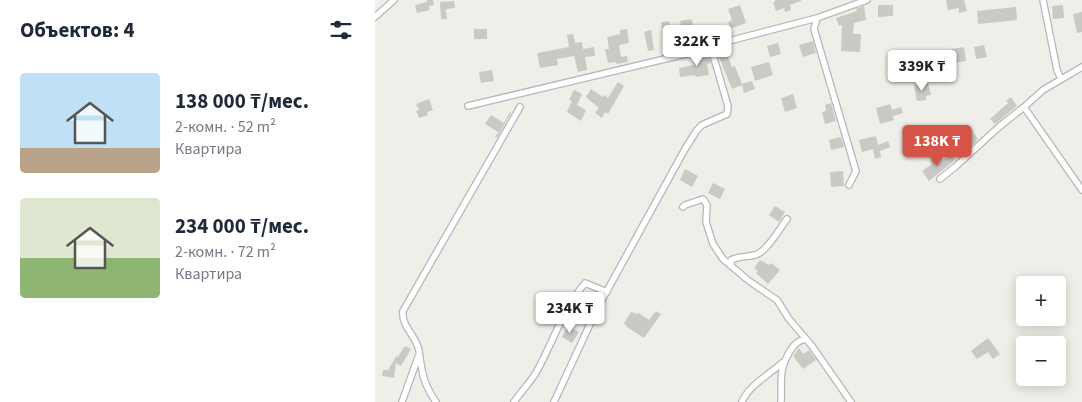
<!DOCTYPE html>
<html lang="ru">
<head>
<meta charset="utf-8">
<style>
	:root { --surface:#fff; --page:#f6f6f7; --text:#1f2937; --muted:#747a83; --accent:#d65447 }
	body { margin:0; font-family:"Source Sans 3",sans-serif; background:var(--page); color:var(--text); height:100vh; display:flex; flex-direction:column; font-size:19px; white-space:nowrap }
	* { box-sizing:border-box; margin:0 }
	p { font-size:16px; color:var(--muted) }
	.icon { flex:none; width:28px; height:28px; fill:none; stroke:currentColor; stroke-width:2; stroke-linecap:round; stroke-linejoin:round }
	.map { position:relative; flex:1; overflow:hidden }
	.drawer { display:flex; flex-direction:column; background:var(--surface); width:375px }
	.drawer>* { flex:none }
	.buttons { position:absolute; left:641px; top:276px; display:grid; gap:10px }
	.buttons a { display:grid; place-items:center; width:50px; height:50px; border-radius:5px; background:var(--surface); box-shadow:0 2px 12px #0003; font-size:25px }
	.price { position:absolute; translate:-50% -42px; padding:0 11px; border-radius:5px; background:#fff; color:#222; font-size:16px; line-height:32px; filter:drop-shadow(0 1px 2px #0008) }
	.price::after { content:''; position:absolute; left:50%; top:30px; width:15px; height:11px; margin-left:-8px; background:inherit; clip-path:polygon(0 0,100% 0,50% 100%) }
	.price.current { background:var(--accent); color:#fff }
	ul { padding:0; list-style:none }
	li { display:flex; align-items:center; gap:15px; height:125px; padding:0 20px }
	li span { display:grid; place-items:center; flex:none; width:140px; height:100px; border-radius:5px; color:#555 }
	li>.icon { margin-inline-start:auto }
	span .icon { width:60px; height:60px; fill:#fffc; stroke-width:1 }
	li b { font-size:21px }
	h2 { display:flex; justify-content:space-between; align-items:center; height:60px; padding:0 20px; font-size:21px }
	main { display:flex; flex:1; min-height:0 }
	.map>svg:first-child { display:block }
	.building { fill:#cbc9c4 }
	.lines { fill:none; stroke-linecap:round; stroke-linejoin:round }
	.street-casing { stroke:#b5b7bb; stroke-width:8 }
	.street { stroke:#fff; stroke-width:5.5 }
</style>
</head>
<body>
<main>
<section class="drawer">
<h2>Объектов: 4<svg class="icon" aria-label="filters" viewBox="0 0 24 24"><path d="M4 7h16M4 17h16"/><circle cx="9" cy="7" r="2"/><circle cx="15" cy="17" r="2"/></svg></h2>
<ul>
<li><span style="background:linear-gradient(#bfe0f5 75%,#b9a48a 0)"><svg class="icon" aria-label="home" viewBox="0 0 24 24"><path d="M3 11l9-7 9 7M6 9v11h12V9"/></svg></span><div><b>138 000 ₸/мес.</b><p>2-комн. · 52 m²</p><p>Квартира</p></div></li>
<li><span style="background:linear-gradient(#dfe7d0 60%,#8fb573 0)"><svg class="icon" aria-label="home" viewBox="0 0 24 24"><path d="M3 11l9-7 9 7M6 9v11h12V9"/></svg></span><div><b>234 000 ₸/мес.</b><p>2-комн. · 72 m²</p><p>Квартира</p></div></li>
</ul>
</section>
<div class="map">
<svg width="707" height="402" viewBox="0 0 707 402">
	<rect width="100%" height="100%" fill="#efeee8"/>
	<!-- building -->
	<path class="building" d="M 52,0 L 58,0 L 59,5 L 54,6 L 55,10 L 42,13 L 40,5 L 52,2 Z
		M 400,0 L 426,0 L 426,1 L 415,5 L 416,10 L 410,12 L 409,8 L 401,11 L 398,2 L 400,2 Z
		M 571,0 L 589,0 L 592,11 L 584,13 L 584,8 L 573,10 Z
		M 79,1 L 80,8 L 71,9 L 72,19 L 66,19 L 65,2 Z
		M 365,5 L 371,23 L 355,29 L 353,22 L 357,20 L 353,9 Z
		M 503,5 L 518,5 L 518,16 L 503,17 Z
		M 688,5 L 689,18 L 678,19 L 677,6 Z
		M 489,6 L 491,20 L 479,23 L 478,34 L 486,34 L 485,52 L 466,51 L 467,25 L 464,26 L 461,18 L 482,11 L 481,9 Z
		M 641,7 L 642,20 L 603,24 L 602,11 Z
		M 707,12 L 707,32 L 702,33 L 698,14 Z
		M 317,19 L 319,37 L 322,36 L 323,42 L 311,44 L 310,41 L 303,42 L 303,40 L 289,42 L 286,22 L 294,21 L 295,26 L 306,25 L 305,21 Z
		M 99,29 L 112,29 L 112,39 L 99,39 Z
		M 252,29 L 254,43 L 244,45 L 246,57 L 252,56 L 253,62 L 242,64 L 241,62 L 233,63 L 230,49 L 234,49 L 232,37 L 245,34 L 245,30 Z
		M 276,30 L 279,50 L 273,51 L 269,32 Z
		M 198,34 L 200,43 L 207,42 L 208,49 L 219,47 L 220,56 L 210,57 L 212,70 L 203,72 L 199,56 L 182,59 L 183,65 L 165,68 L 162,53 L 194,47 L 192,35 Z
		M 438,41 L 441,53 L 428,57 L 424,45 Z
		M 403,43 L 406,54 L 395,57 L 392,46 Z
		M 609,45 L 612,57 L 601,59 L 599,47 Z
		M 589,47 L 591,61 L 579,63 L 577,49 Z
		M 351,52 L 357,67 L 360,66 L 367,84 L 377,81 L 380,89 L 369,93 L 367,85 L 357,89 L 343,55 Z
		M 333,55 L 336,63 L 332,64 L 334,75 L 321,77 L 320,75 L 305,77 L 304,68 L 319,65 L 317,57 Z
		M 394,62 L 398,75 L 380,81 L 376,67 Z
		M 117,70 L 119,81 L 106,83 L 104,72 Z
		M 243,82 L 249,86 L 233,114 L 230,112 L 227,118 L 220,113 L 224,108 L 211,97 L 216,89 L 228,97 L 229,95 L 233,98 Z
		M 553,83 L 556,95 L 551,96 L 551,100 L 542,101 L 539,85 Z
		M 199,90 L 207,94 L 202,105 L 211,110 L 206,121 L 192,112 L 197,101 L 194,100 Z
		M 418,94 L 422,108 L 410,112 L 406,98 Z
		M 636,97 L 642,106 L 620,124 L 615,119 L 633,103 L 631,101 Z
		M 54,99 L 58,110 L 52,112 L 53,115 L 44,118 L 41,111 L 44,110 L 41,104 Z
		M 456,103 L 461,121 L 450,124 L 447,112 L 451,111 L 450,105 Z
		M 515,104 L 517,110 L 526,107 L 528,113 L 518,116 L 519,120 L 505,124 L 501,108 Z
		M 135,112 L 136,113 L 122,138 L 120,137 L 123,132 L 110,124 L 116,115 L 129,123 Z
		M 596,129 L 603,139 L 595,147 L 594,146 L 585,152 L 578,141 Z
		M 501,136 L 503,145 L 513,141 L 515,147 L 505,151 L 506,157 L 500,159 L 498,149 L 487,152 L 484,140 Z
		M 466,137 L 469,147 L 456,150 L 454,140 Z
		M 576,154 L 580,160 L 554,181 L 547,171 L 557,164 L 555,161 L 560,157 L 562,159 L 566,157 L 568,160 Z
		M 310,169 L 323,176 L 317,187 L 305,180 Z
		M 468,171 L 469,186 L 456,187 L 455,172 Z
		M 338,183 L 350,189 L 345,199 L 333,193 Z
		M 400,206 L 410,212 L 404,222 L 394,215 Z
		M 385,260 L 394,265 L 396,263 L 405,270 L 393,284 L 381,273 L 383,271 L 379,268 Z
		M 281,311 L 286,314 L 269,338 L 252,327 L 249,323 L 256,312 L 263,314 L 264,313 L 274,320 Z
		M 193,326 L 204,332 L 197,343 L 187,337 Z
		M 613,338 L 625,354 L 618,359 L 613,352 L 602,359 L 596,351 Z
		M 30,346 L 36,349 L 26,366 L 21,363 L 19,378 L 7,376 L 8,370 L 13,370 L 22,355 L 22,358 Z
		M 424,348 L 428,354 L 434,350 L 441,360 L 428,369 L 418,356 Z"/>
	<g class="lines">
		<defs>
			<path id="street" d="M 668,0 L 682,70 L 686,79
				M 0,17 L 19,0
				M 442,18 L 439,29 L 481,171 L 474,185
				M 707,67 L 668,90 L 649,107 L 707,190
				M 93,106 L 336,48 L 346,43 L 442,18 L 492,0
				M 565,179 L 580,167 L 625,126 L 649,107
				M 308,207 L 310,205 L 328,199 L 332,205 L 331,222 L 338,244 L 348,259 L 374,281 L 402,300 L 414,319 L 437,346 L 476,402
				M 356,266 L 356,260 C 364,256 372,257 380,255 C 391,253 405,228 412,219
				M 27,402 L 43,357
				M 61,402 C 48,383 47,373 44,351 C 42,336 26,327 28,311 L 145,107
				M 139,402 C 146,391 156,382 162,371 C 178,342 188,309 210,283 L 232,292
				M 179,402 L 222,309 L 310,149 L 322,130 L 327,125 L 352,114 L 353,106 L 336,48
				M 367,402 C 373,386 395,374 407,363
				M 406,402 C 407,381 403,371 415,351 C 419,345 422,341 430,339"/>
		</defs>
		<!-- street casing -->
		<use href="#street" class="street-casing"/>
		<!-- street -->
		<use href="#street" class="street"/>
	</g>
</svg>
<div class="buttons">
<a>+</a>
<a>−</a>
</div>
<b class="price" style="left:322px;top:67px">322K ₸</b>
<b class="price" style="left:547px;top:92px">339K ₸</b>
<b class="price current" style="left:562px;top:167px">138K ₸</b>
<b class="price" style="left:195px;top:334px">234K ₸</b>
</div>
</main>
</body>
</html>
